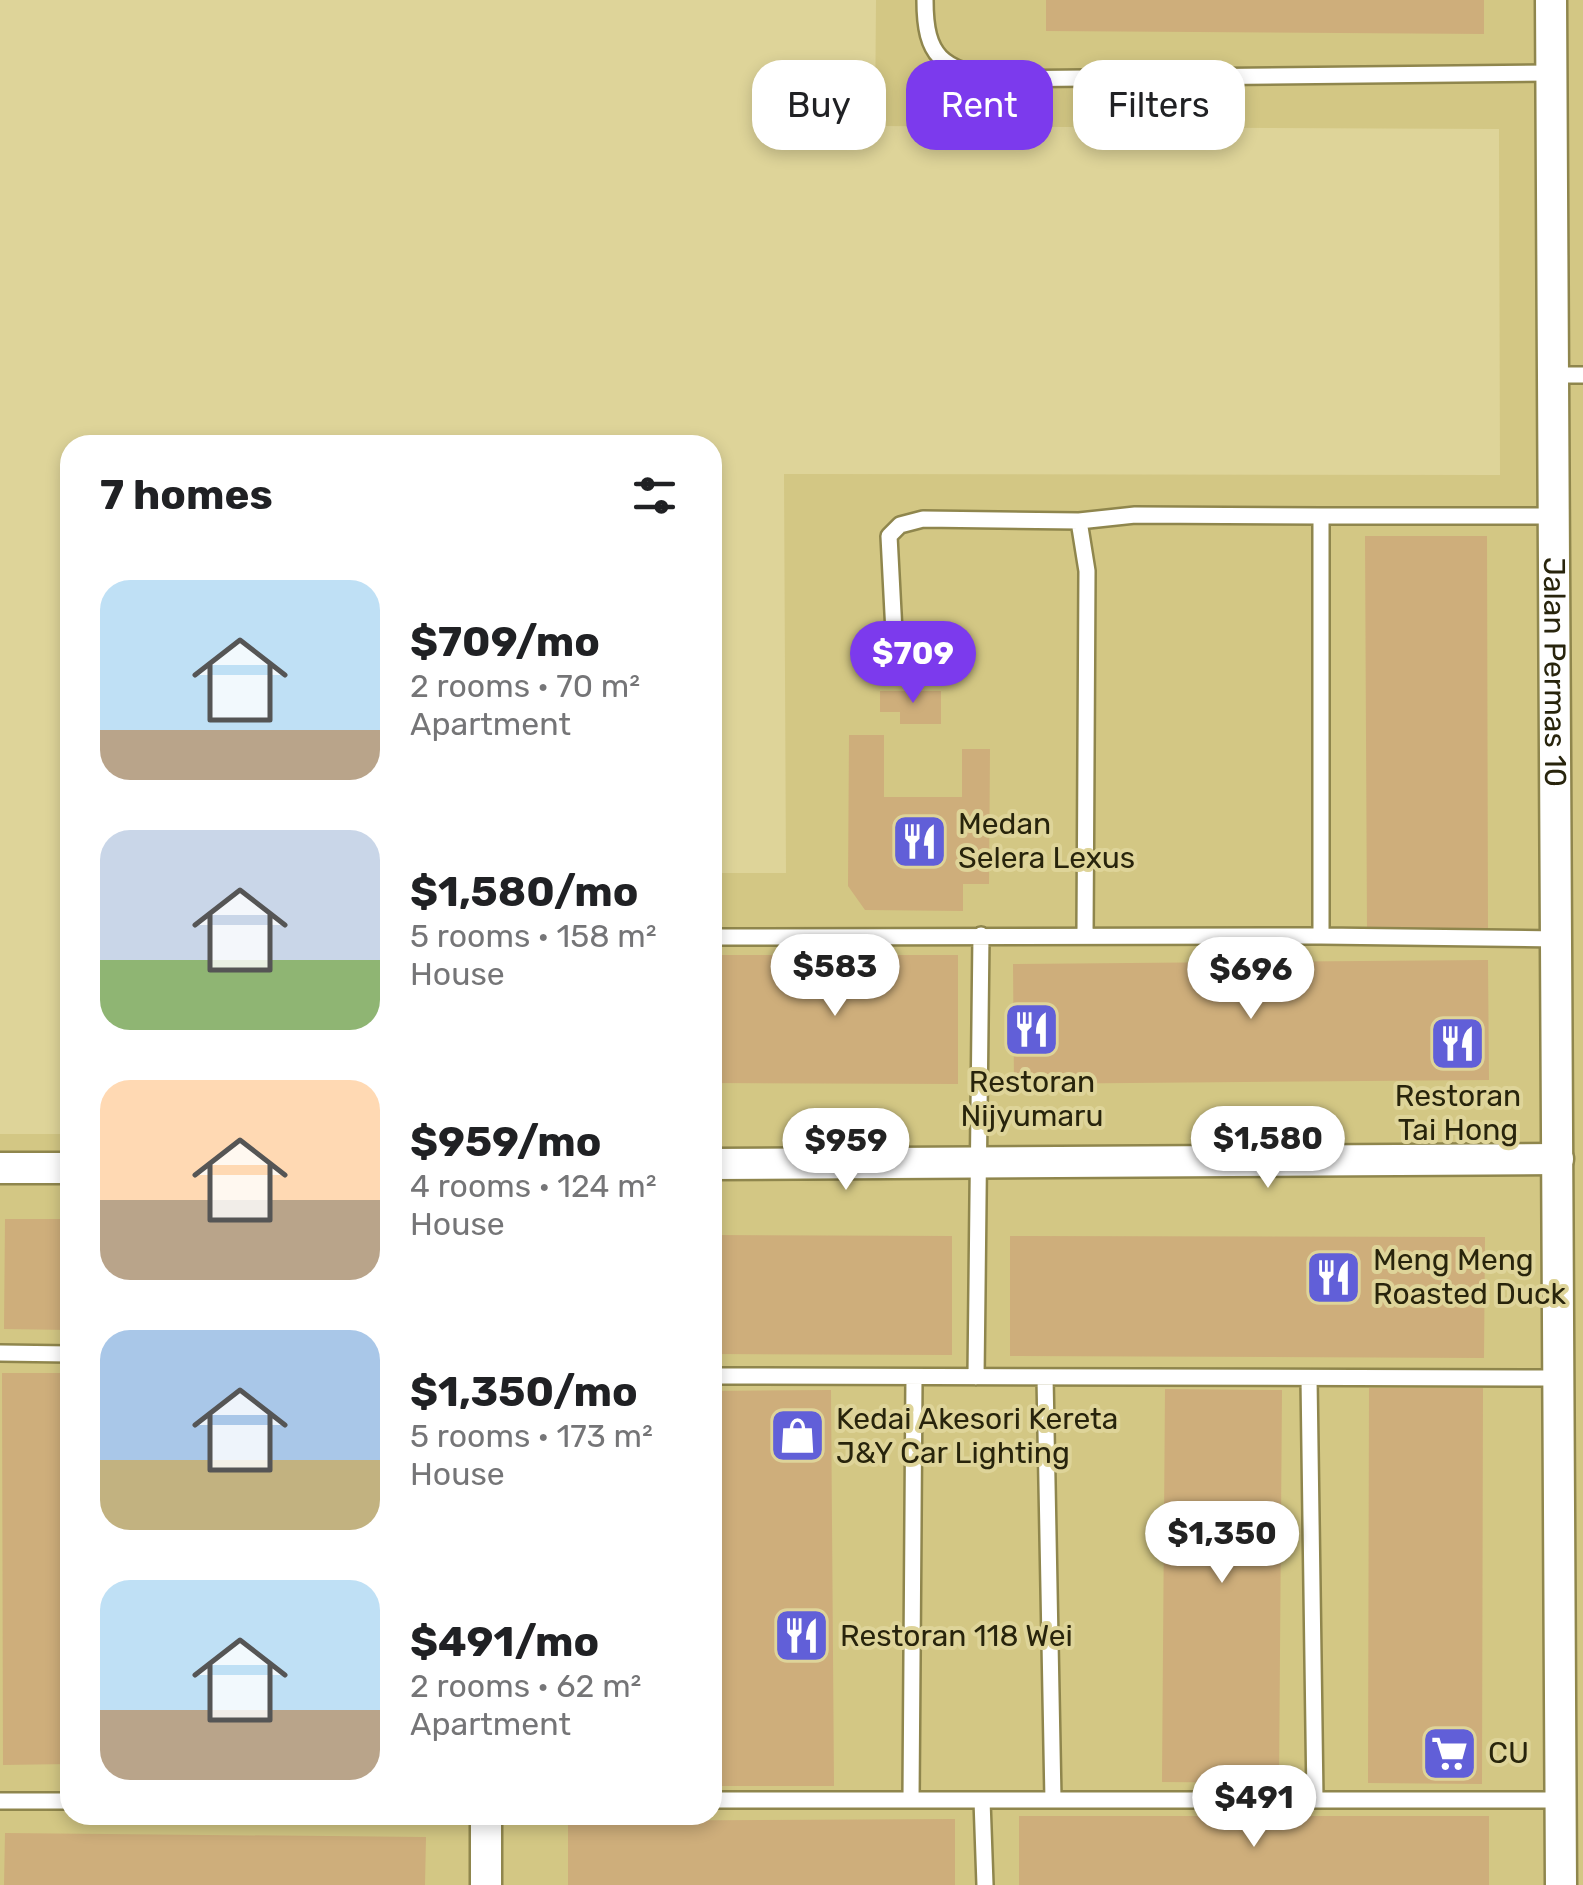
<!DOCTYPE html>
<html lang="en">
<head>
<meta charset="utf-8">
<style>
	:root { --surface:#fff; --page:#f6f6f6; --text:#202124; --muted:#757577; --accent:#7c3aed }
	body { margin:0; font-family:Rubik,sans-serif; background:var(--page); color:var(--text); height:100vh; display:flex; flex-direction:column; font-size:38px; white-space:nowrap }
	* { box-sizing:border-box; margin:0 }
	p { font-size:32px; color:var(--muted) }
	.icon { flex:none; width:55px; height:55px; fill:none; stroke:currentColor; stroke-width:2; stroke-linecap:round; stroke-linejoin:round }
	.map { position:relative; flex:1; overflow:hidden }
	.details { position:absolute; left:60px; top:435px; width:662px; height:1390px; display:flex; flex-direction:column; background:var(--surface); border-radius:30px; box-shadow:0 5px 15px #0003 }
	.details>* { flex:none }
	.hud { position:absolute; left:752px; top:60px; width:680px; height:90px; display:flex; gap:20px }
	.price { position:absolute; translate:-50% -85px; padding:0 22px; border-radius:35px; background:#fff; color:#222; font-size:32px; line-height:65px; filter:drop-shadow(0 2px 5px #0008) }
	.price::after { content:''; position:absolute; left:50%; top:60px; width:30px; height:22px; margin-left:-15px; background:inherit; clip-path:polygon(0 0,100% 0,50% 100%) }
	.price.current { background:var(--accent); color:#fff }
	ul { padding:0; list-style:none }
	li { display:flex; align-items:center; gap:30px; height:250px; padding:0 40px }
	li span { display:grid; place-items:center; flex:none; width:280px; height:200px; border-radius:30px; color:#555 }
	li>.icon { margin-inline-start:auto }
	span .icon { width:120px; height:120px; fill:#fffc; stroke-width:1 }
	li b { font-size:42px }
	h2 { display:flex; justify-content:space-between; align-items:center; height:120px; padding:0 40px; font-size:42px }
	.pill { padding:0 35px; border-radius:30px; background:var(--surface); box-shadow:0 5px 15px #0003; font-size:35px; line-height:90px }
	.pill.current { background:var(--accent); color:#fff }
	.map>svg:first-child { display:block }
	.built { fill:#d3c784 }
	.building { fill:#ceae7b }
	.lines { fill:none; stroke-linecap:round; stroke-linejoin:round }
	.lane-casing { stroke:#8f864d; stroke-width:20 }
	.street-casing { stroke:#8f864d; stroke-width:35 }
	.lane { stroke:#fff; stroke-width:15 }
	.street { stroke:#fff; stroke-width:30 }
	.labels { text-anchor:middle; dominant-baseline:central; stroke-width:8; stroke-linejoin:round; paint-order:stroke }
	.street-label { font-size:30px; fill:#28240c; stroke:#ded499 }
	.poi-label { font-size:30px; fill:#28240c; stroke:#ded499; text-anchor:start }
</style>
</head>
<body>
<div class="map">
<svg width="1583" height="1885" viewBox="0 0 1583 1885">
	<rect width="100%" height="100%" fill="#ded499"/>
	<!-- built -->
	<path class="built" d="M 876,0 L 1583,0 L 1583,1885 L 0,1885 L 0,1134 L 70,1134 L 70,1815 L 712,1815 L 713,873 L 786,873 L 784,474 L 1500,475 L 1499,129 L 875,126 Z"/>
	<!-- building -->
	<path class="building" d="M 1046,0 L 1484,0 L 1484,34 L 1046,31 Z
		M 1365,536 L 1487,536 L 1488,932 L 1367,932 Z
		M 880,691 L 941,691 L 941,724 L 900,724 L 900,712 L 880,712 Z
		M 849,735 L 884,735 L 884,797 L 962,797 L 962,749 L 990,749 L 989,884 L 963,884 L 963,911 L 865,910 L 848,886 Z
		M 712,955 L 958,955 L 958,1084 L 712,1083 Z
		M 1488,960 L 1489,1080 L 1014,1084 L 1013,964 Z
		M 5,1219 L 70,1219 L 70,1330 L 4,1329 Z
		M 712,1235 L 952,1236 L 952,1355 L 712,1354 Z
		M 1010,1236 L 1485,1237 L 1484,1358 L 1010,1356 Z
		M 2,1373 L 70,1373 L 70,1764 L 3,1765 Z
		M 1369,1388 L 1483,1388 L 1482,1784 L 1368,1783 Z
		M 1165,1389 L 1282,1390 L 1279,1783 L 1162,1782 Z
		M 831,1390 L 834,1786 L 715,1786 L 712,1391 Z
		M 1019,1816 L 1489,1816 L 1489,1885 L 1019,1885 Z
		M 955,1819 L 955,1885 L 568,1885 L 568,1821 Z
		M 5,1833 L 426,1837 L 425,1885 L 4,1885 Z"/>
	<g class="lines">
		<defs>
			<path id="lane" d="M 925,0 C 925,58 942,68 995,79 L 1552,73
				M 1554,375 L 1583,375
				M 896,671 L 889,536 L 900,525 L 923,519 L 1079,521
				M 1085,935 L 1087,571 L 1079,521 L 1135,515 L 1321,516
				M 1321,936 L 1558,939
				M 712,937 L 1321,936 L 1321,516 L 1555,516
				M 0,1353 L 70,1354
				M 712,1376 L 1557,1378
				M 976,1377 L 981,935
				M 1045,1377 L 1053,1800
				M 1309,1378 L 1315,1800
				M 712,1800 L 1561,1800
				M 911,1800 L 914,1377
				M 982,1800 L 985,1885
				M 0,1801 L 70,1801"/>
			<g id="street">
				<path id="s1" d="M 1551,0 L 1561,1885"/>
				<path d="M 712,1164 L 1558,1159"/>
				<path d="M 0,1168 L 70,1168"/>
				<path d="M 486,1885 L 486,1815"/>
			</g>
		</defs>
		<!-- lane casing -->
		<use href="#lane" class="lane-casing"/>
		<!-- street casing -->
		<use href="#street" class="street-casing"/>
		<!-- lane -->
		<use href="#lane" class="lane"/>
		<!-- street -->
		<use href="#street" class="street"/>
	</g>
	<!-- icons -->
	<defs>
		<symbol id="restaurant-square" viewBox="-11 -11 22 22"><rect x="-9" y="-9" width="18" height="18" rx="4" fill="#615fd8" stroke="#ded499"/><path d="M-5-6h1v4h1v-4h1v4h1v-4h1v5L-1.5 .5V6h-2V.5L-5-1ZM5-6V6H3V1.5H1.5Q1.5-4 5-6Z" fill="#fff"/></symbol>
		<symbol id="shop-square" viewBox="-11 -11 22 22"><rect x="-9" y="-9" width="18" height="18" rx="4" fill="#615fd8" stroke="#ded499"/><path d="M-5-2.5h2.3a2.7 3.5 0 0 1 5.4 0H5L5.5 6h-11ZM-1.5-2.5h3a1.5 2.3 0 0 0-3 0Z" fill="#fff"/></symbol>
		<symbol id="supermarket-square" viewBox="-11 -11 22 22"><rect x="-9" y="-9" width="18" height="18" rx="4" fill="#615fd8" stroke="#ded499"/><path d="M-6-5.5h2.5l.6 2H6L4.5 2H-2.5L-4.4-4H-6ZM-1.5 3.2a1.3 1.3 0 1 0 .1 0ZM3 3.2a1.3 1.3 0 1 0 .1 0Z" fill="#fff"/></symbol>
	</defs>
	<g fill-rule="evenodd">
		<use href="#restaurant-square" x="888" y="810" width="63" height="63"/>
		<use href="#restaurant-square" x="1000" y="998" width="63" height="63"/>
		<use href="#restaurant-square" x="1426" y="1012" width="63" height="63"/>
		<use href="#restaurant-square" x="1302" y="1246" width="63" height="63"/>
		<use href="#shop-square" x="766" y="1404" width="63" height="63"/>
		<use href="#restaurant-square" x="770" y="1604" width="63" height="63"/>
		<use href="#supermarket-square" x="1418" y="1722" width="63" height="63"/>
	</g>
	<g class="labels">
		<!-- street labels -->
		<g class="street-label">
			<text stroke="none"><textPath href="#s1" startOffset="672">Jalan Permas 10</textPath></text>
		</g>
		<!-- poi labels -->
		<g class="poi-label">
			<text x="958" y="824">Medan<tspan x="958" dy="34">Selera Lexus</tspan></text>
			<text x="1032" y="1082" text-anchor="middle">Restoran<tspan x="1032" dy="34">Nijyumaru</tspan></text>
			<text x="1458" y="1096" text-anchor="middle">Restoran<tspan x="1458" dy="34">Tai Hong</tspan></text>
			<text x="1373" y="1260">Meng Meng<tspan x="1373" dy="34">Roasted Duck</tspan></text>
			<text x="836" y="1419">Kedai Akesori Kereta<tspan x="836" dy="34">J&amp;Y Car Lighting</tspan></text>
			<text x="840" y="1636">Restoran 118 Wei</text>
			<text x="1488" y="1753">CU</text>
		</g>
	</g>
</svg>
<b class="price current" style="left:913px;top:706px">$709</b>
<b class="price" style="left:835px;top:1019px">$583</b>
<b class="price" style="left:1251px;top:1022px">$696</b>
<b class="price" style="left:1268px;top:1191px">$1,580</b>
<b class="price" style="left:846px;top:1193px">$959</b>
<b class="price" style="left:1222px;top:1586px">$1,350</b>
<b class="price" style="left:1254px;top:1850px">$491</b>
<div class="hud">
<a class="pill">Buy</a>
<a class="pill current">Rent</a>
<a class="pill">Filters</a>
</div>
<section class="details">
<h2>7 homes<svg class="icon" aria-label="filters" viewBox="0 0 24 24"><path d="M4 7h16M4 17h16"/><circle cx="9" cy="7" r="2"/><circle cx="15" cy="17" r="2"/></svg></h2>
<ul>
<li><span style="background:linear-gradient(#bfe0f5 75%,#b9a48a 0)"><svg class="icon" aria-label="home" viewBox="0 0 24 24"><path d="M3 11l9-7 9 7M6 9v11h12V9"/></svg></span><div><b>$709/mo</b><p>2 rooms · 70 m²</p><p>Apartment</p></div></li>
<li><span style="background:linear-gradient(#c9d6e8 65%,#8fb573 0)"><svg class="icon" aria-label="home" viewBox="0 0 24 24"><path d="M3 11l9-7 9 7M6 9v11h12V9"/></svg></span><div><b>$1,580/mo</b><p>5 rooms · 158 m²</p><p>House</p></div></li>
<li><span style="background:linear-gradient(#ffd9b3 60%,#b9a48a 0)"><svg class="icon" aria-label="home" viewBox="0 0 24 24"><path d="M3 11l9-7 9 7M6 9v11h12V9"/></svg></span><div><b>$959/mo</b><p>4 rooms · 124 m²</p><p>House</p></div></li>
<li><span style="background:linear-gradient(#a9c7e8 65%,#c2b280 0)"><svg class="icon" aria-label="home" viewBox="0 0 24 24"><path d="M3 11l9-7 9 7M6 9v11h12V9"/></svg></span><div><b>$1,350/mo</b><p>5 rooms · 173 m²</p><p>House</p></div></li>
<li><span style="background:linear-gradient(#bfe0f5 65%,#b9a48a 0)"><svg class="icon" aria-label="home" viewBox="0 0 24 24"><path d="M3 11l9-7 9 7M6 9v11h12V9"/></svg></span><div><b>$491/mo</b><p>2 rooms · 62 m²</p><p>Apartment</p></div></li>
</ul>
</section>
</div>
</body>
</html>
